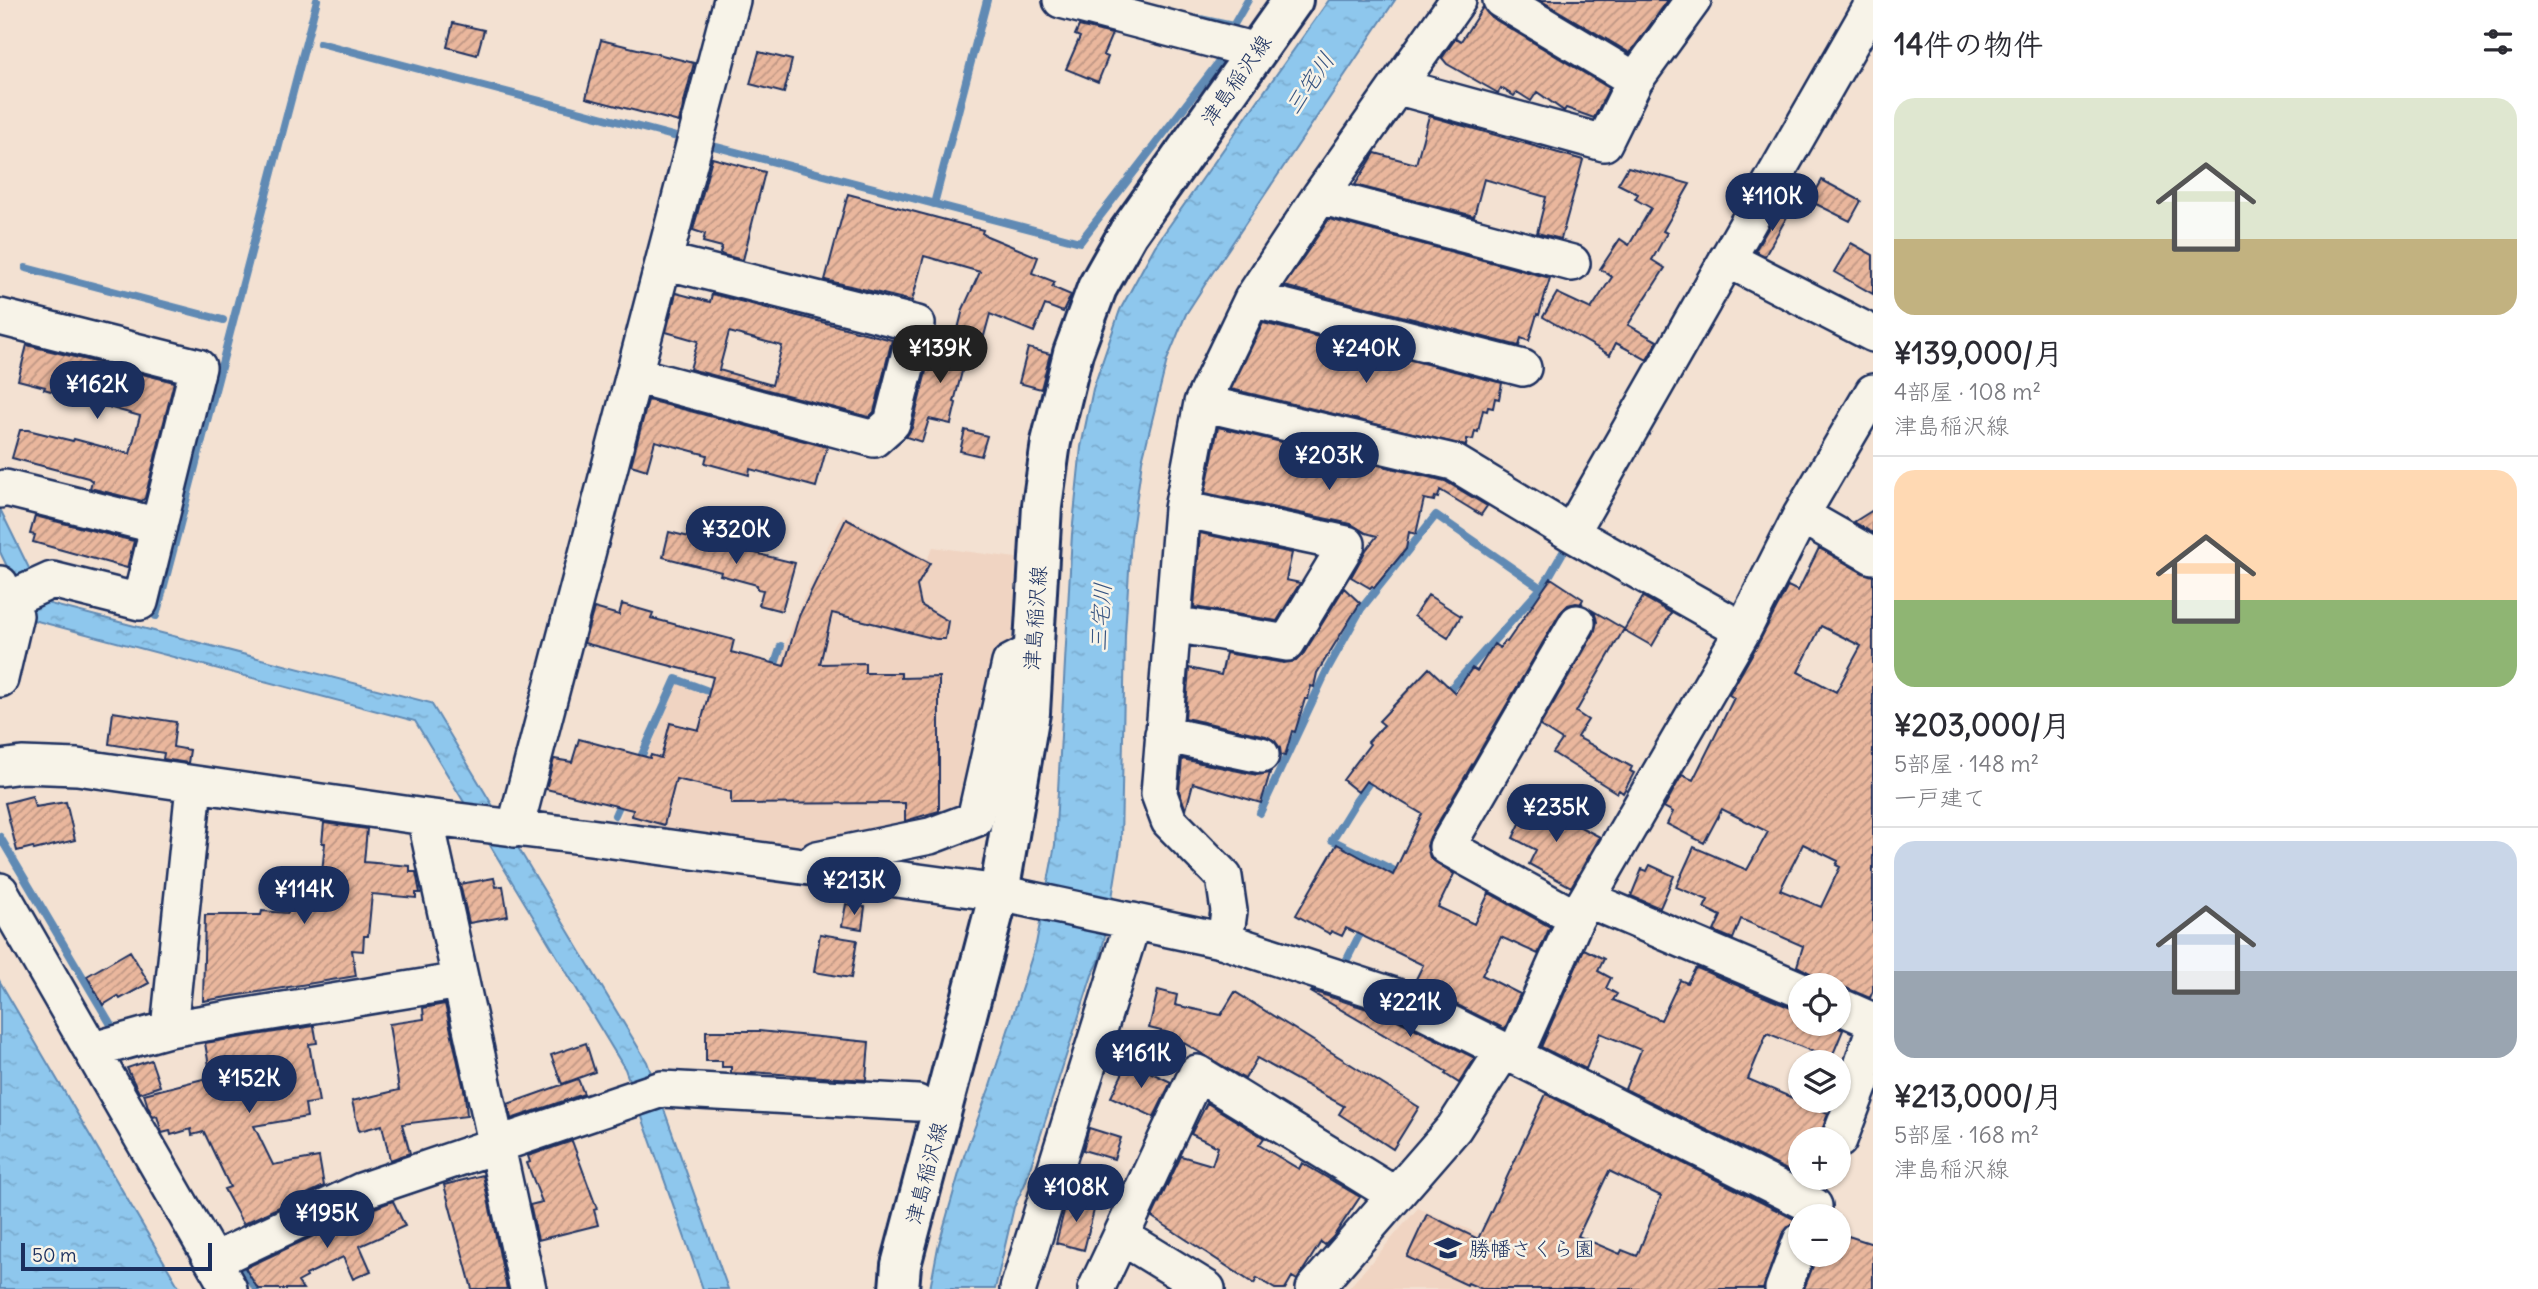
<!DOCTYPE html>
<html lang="ja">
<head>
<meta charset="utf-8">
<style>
	:root { --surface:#fff; --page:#f2f2f3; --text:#2b2b33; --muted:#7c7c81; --line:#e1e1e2; --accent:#1b2f5e }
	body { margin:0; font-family:Delius,"Klee One",sans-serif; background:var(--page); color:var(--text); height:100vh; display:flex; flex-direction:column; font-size:26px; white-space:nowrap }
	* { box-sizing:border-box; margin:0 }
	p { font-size:23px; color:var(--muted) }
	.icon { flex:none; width:38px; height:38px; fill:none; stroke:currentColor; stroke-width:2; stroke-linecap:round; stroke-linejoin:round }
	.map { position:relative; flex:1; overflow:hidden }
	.sheet { display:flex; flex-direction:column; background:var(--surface); width:665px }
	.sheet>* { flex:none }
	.tools { position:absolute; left:1788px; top:973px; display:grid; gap:14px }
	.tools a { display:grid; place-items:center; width:63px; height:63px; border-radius:50%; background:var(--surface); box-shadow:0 2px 5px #0004; font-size:35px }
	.scale { position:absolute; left:21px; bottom:18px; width:191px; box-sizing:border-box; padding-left:7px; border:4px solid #1b2f5e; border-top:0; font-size:19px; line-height:24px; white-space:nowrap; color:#1b2f5e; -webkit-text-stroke:5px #f7f3e8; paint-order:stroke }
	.price { position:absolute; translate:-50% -60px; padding:0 16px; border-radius:24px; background:var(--accent); color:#fff; font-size:23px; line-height:46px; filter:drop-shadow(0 2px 4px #0008) }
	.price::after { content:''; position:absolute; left:50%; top:42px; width:21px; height:16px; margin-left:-10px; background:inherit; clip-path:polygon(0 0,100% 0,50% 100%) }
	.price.active { background:#222; color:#fff }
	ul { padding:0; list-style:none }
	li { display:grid; align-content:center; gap:14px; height:371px; padding:0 21px }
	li+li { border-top:2px solid var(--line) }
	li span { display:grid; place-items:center; height:217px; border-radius:21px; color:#555 }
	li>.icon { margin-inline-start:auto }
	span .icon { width:126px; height:126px; fill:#fffc; stroke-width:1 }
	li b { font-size:30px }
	h2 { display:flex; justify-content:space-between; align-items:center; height:84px; padding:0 21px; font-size:30px }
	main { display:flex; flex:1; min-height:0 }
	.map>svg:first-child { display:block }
	.built { fill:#f0d4c2 }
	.water { fill:url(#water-ripples); stroke:#608ab4; stroke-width:2 }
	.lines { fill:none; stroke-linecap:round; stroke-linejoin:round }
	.stream { stroke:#608ab4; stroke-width:8 }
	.building { fill:url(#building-hatch); stroke:#1b2f5e; stroke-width:2; fill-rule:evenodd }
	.minor-casing { stroke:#1b2f5e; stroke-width:40 }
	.major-casing { stroke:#1b2f5e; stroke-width:44 }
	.minor { stroke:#f7f3e8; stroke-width:35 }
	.major { stroke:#f7f3e8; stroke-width:38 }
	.labels { text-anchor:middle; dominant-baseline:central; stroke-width:5; stroke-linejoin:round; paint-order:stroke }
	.street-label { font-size:21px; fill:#1b2f5e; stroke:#f7f3e8 }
	.poi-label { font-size:21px; fill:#1b2f5e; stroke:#f7f3e8; text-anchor:start }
	.water-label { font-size:23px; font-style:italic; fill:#385582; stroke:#f7f3e8 }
</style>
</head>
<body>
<main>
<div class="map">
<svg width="1873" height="1289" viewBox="0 0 1873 1289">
	<defs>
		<pattern id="water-ripples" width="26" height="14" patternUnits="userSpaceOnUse" patternTransform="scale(1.75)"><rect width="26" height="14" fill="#8ec7ed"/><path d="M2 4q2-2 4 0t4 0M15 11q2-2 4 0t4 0" fill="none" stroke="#7aabce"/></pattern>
		<pattern id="building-hatch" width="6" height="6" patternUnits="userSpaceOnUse" patternTransform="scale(1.75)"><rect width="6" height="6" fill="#eab79d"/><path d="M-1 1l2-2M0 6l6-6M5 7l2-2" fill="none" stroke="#bd9583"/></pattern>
	</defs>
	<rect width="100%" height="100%" fill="#f3e1d2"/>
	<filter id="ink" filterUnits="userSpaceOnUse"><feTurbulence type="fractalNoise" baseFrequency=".0143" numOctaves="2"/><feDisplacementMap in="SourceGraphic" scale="14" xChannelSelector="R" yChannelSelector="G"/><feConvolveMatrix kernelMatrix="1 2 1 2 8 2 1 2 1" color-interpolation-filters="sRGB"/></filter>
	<g filter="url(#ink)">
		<!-- built -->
		<path class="built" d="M 843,514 L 927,559 L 933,547 L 1016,558 L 1012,642 L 1007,643 L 968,816 L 900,838 L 761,850 L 614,832 L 678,683 L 760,712 L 801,603 Z
			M 1418,1208 L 1607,1288 L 1606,1289 L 1348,1289 Z"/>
		<!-- water -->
		<path class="water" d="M 1329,0 L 1395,0 L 1213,272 L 1186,314 L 1167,360 L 1142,461 L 1131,538 L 1125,635 L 1121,842 L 1108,923 L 1099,962 L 1092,975 L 1025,1184 L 1014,1207 L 995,1289 L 930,1289 L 938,1247 L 964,1156 L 989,1089 L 1036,944 L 1055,845 L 1072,534 L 1081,447 L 1093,389 L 1120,310 L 1155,246 Z
			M 0,509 L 46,603 L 431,703 L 647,1062 L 728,1289 L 703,1289 L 625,1069 L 415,721 L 33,620 L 0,552 Z
			M 0,982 L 180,1289 L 0,1289 Z"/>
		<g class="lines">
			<!-- stream -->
			<path class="stream" d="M 1200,19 L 1233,26 L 1248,0
				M 320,43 L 673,136
				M 713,146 L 1080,242 L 1222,58
				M 934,204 L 987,0
				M 26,268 L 223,320
				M 156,616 L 317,0
				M 772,673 L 781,646
				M 1444,696 L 1544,585 L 1566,547
				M 637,766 L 676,679 L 719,695
				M 1375,774 L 1356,801 L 1332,840 L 1393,870 L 1387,881
				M 1260,813 L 1328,668 L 1361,609 L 1436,515 L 1541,588
				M 615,815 L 623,797
				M 0,837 L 113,1028 L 122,1027
				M 1343,967 L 1364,926
				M 238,1260 L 256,1289"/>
		</g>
		<!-- building -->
		<path class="building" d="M 1540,0 L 1668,0 L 1630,53 Z
			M 1483,7 L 1491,17 L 1609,88 L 1594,118 L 1566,108 L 1564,111 L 1537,92 L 1531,101 L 1517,92 L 1514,96 L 1501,88 L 1498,93 L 1447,64 L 1442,58 L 1456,38 L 1461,41 Z
			M 453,23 L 484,30 L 477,55 L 447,47 Z
			M 1079,26 L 1112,34 L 1103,55 L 1108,57 L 1098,82 L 1066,69 L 1080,37 L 1075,35 Z
			M 601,40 L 694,63 L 679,122 L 586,98 Z
			M 759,52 L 792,60 L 784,93 L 750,84 Z
			M 1429,116 L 1583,160 L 1561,239 L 1537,233 L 1546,197 L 1484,179 L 1474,216 L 1355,185 L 1375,153 L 1416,164 Z
			M 712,158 L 765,172 L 743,260 L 723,255 L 720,253 L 722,247 L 703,242 L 705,234 L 693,230 Z
			M 1628,167 L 1690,184 L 1663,231 L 1667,233 L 1652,260 L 1665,268 L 1628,325 L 1657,341 L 1647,360 L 1616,343 L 1610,355 L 1543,317 L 1557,293 L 1591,309 L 1612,277 L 1600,269 L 1620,239 L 1629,245 L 1651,208 L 1635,199 L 1638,194 L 1618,184 Z
			M 1822,180 L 1861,201 L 1850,221 L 1810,201 Z
			M 848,194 L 983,230 L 982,233 L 987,236 L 1038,257 L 1032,273 L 1055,282 L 1052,287 L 1071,295 L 1063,312 L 1045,305 L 1034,332 L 990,314 L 984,336 L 958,329 L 963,309 L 980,272 L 924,256 L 912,301 L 825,280 Z
			M 1779,210 L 1788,215 L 1765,256 L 1755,251 Z
			M 1329,219 L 1550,278 L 1539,315 L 1537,314 L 1529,341 L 1521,338 L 1519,346 L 1284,286 Z
			M 1851,243 L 1873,255 L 1873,294 L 1834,272 Z
			M 676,293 L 710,302 L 712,294 L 892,340 L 874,412 L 869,417 L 690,369 L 698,341 L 666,332 ZM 729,332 L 782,346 L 772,385 L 719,370 Z
			M 1263,323 L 1502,383 L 1499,399 L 1495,398 L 1493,408 L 1488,407 L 1487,411 L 1483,410 L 1478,432 L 1475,431 L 1473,440 L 1467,439 L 1466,446 L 1231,389 Z
			M 935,335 L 969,345 L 954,402 L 956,403 L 951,424 L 929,419 L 922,442 L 906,437 L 912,428 Z
			M 27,345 L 174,382 L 145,498 L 142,501 L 90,488 L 92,481 L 88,478 L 12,458 L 20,430 L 28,430 L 73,441 L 74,439 L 130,454 L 140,416 L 44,389 L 45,387 L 18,380 Z
			M 1028,348 L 1050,354 L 1041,389 L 1019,383 Z
			M 648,400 L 827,447 L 816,487 L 750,469 L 749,475 L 705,463 L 707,455 L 655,441 L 647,470 L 631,465 Z
			M 1218,427 L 1445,481 L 1487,506 L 1481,515 L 1440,490 L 1438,498 L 1435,497 L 1434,501 L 1424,499 L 1416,534 L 1409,532 L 1406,549 L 1374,588 L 1372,586 L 1370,588 L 1351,577 L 1366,550 L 1377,536 L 1366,533 L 1351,524 L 1205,493 Z
			M 965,430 L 987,436 L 981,456 L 960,451 Z
			M 1873,510 L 1873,533 L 1854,522 Z
			M 35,516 L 134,541 L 127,568 L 33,542 L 35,535 L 30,534 Z
			M 846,519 L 930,563 L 917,586 L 921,605 L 948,621 L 945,639 L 936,639 L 832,613 L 820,664 L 865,663 L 865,673 L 901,673 L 901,678 L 939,677 L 939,811 L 905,821 L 905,803 L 731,804 L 731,792 L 676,779 L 664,825 L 632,816 L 633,810 L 546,789 L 554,759 L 572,762 L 579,739 L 650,758 L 651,755 L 661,758 L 670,723 L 699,730 L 713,677 L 584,643 L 594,608 L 619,615 L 622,604 L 653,613 L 651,618 L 734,640 L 731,652 L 784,666 L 799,616 Z
			M 669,532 L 795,563 L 782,611 L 759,605 L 763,590 L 757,589 L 757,585 L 720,575 L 721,572 L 663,557 Z
			M 1200,533 L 1292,553 L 1286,580 L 1300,583 L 1277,621 L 1194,607 Z
			M 1819,548 L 1863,573 L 1873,576 L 1873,991 L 1870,998 L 1839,985 L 1820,985 L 1817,977 L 1797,966 L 1803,946 L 1741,919 L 1733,939 L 1714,931 L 1721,916 L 1704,908 L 1708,900 L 1676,887 L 1694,847 L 1747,870 L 1768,832 L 1722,809 L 1704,843 L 1667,824 L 1673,812 L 1664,807 L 1682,775 L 1693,780 L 1734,698 L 1729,695 L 1760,640 L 1788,586 L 1798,591 ZM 1821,626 L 1861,646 L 1836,692 L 1798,672 ZM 1803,844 L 1838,861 L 1836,865 L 1840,867 L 1821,907 L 1780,890 Z
			M 1551,578 L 1583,599 L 1581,603 L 1583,604 L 1576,603 L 1568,605 L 1560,613 L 1430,837 L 1427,846 L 1430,858 L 1454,874 L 1438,907 L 1474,924 L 1489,893 L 1550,927 L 1538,954 L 1501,937 L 1482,975 L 1520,994 L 1505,1029 L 1414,983 L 1423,965 L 1346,928 L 1342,936 L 1331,931 L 1330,934 L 1296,915 L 1337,844 L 1393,875 L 1422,814 L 1366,781 L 1358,792 L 1343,780 L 1370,744 L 1368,742 L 1384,725 L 1379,721 L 1429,668 L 1455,693 L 1472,668 L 1477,671 L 1494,644 L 1500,648 L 1504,641 L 1507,642 Z
			M 1344,588 L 1360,603 L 1317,673 L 1314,687 L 1311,686 L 1308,699 L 1305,699 L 1295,732 L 1292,731 L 1285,756 L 1281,755 L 1280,748 L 1275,741 L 1266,736 L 1185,718 L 1189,668 L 1221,675 L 1226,653 L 1284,663 L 1296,661 L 1304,653 Z
			M 1428,595 L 1461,616 L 1448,638 L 1414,616 Z
			M 1643,597 L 1671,613 L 1652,646 L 1624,630 Z
			M 1590,609 L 1624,629 L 1576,712 L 1588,720 L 1577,737 L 1632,767 L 1630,771 L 1634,773 L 1623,793 L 1619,790 L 1617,793 L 1553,753 L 1562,740 L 1540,726 L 1594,633 L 1597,622 L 1595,614 Z
			M 113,712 L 176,722 L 173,747 L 190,750 L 188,763 L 163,759 L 164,753 L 109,744 Z
			M 1182,759 L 1257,775 L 1270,773 L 1261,803 L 1193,783 L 1186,810 L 1179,791 Z
			M 32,796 L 35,807 L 66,802 L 75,840 L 34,850 L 33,847 L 17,851 L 5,803 Z
			M 1528,807 L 1541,813 L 1543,808 L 1600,837 L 1571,887 L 1529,864 L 1536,850 L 1513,838 Z
			M 324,823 L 367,829 L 364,862 L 410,866 L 410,872 L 416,872 L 420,893 L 416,893 L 416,898 L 372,894 L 368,936 L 364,936 L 363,951 L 352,950 L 356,976 L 203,1001 L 205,915 L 261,915 L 262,911 L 288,913 L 288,909 L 318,911 L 325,843 L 322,843 Z
			M 1650,865 L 1674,876 L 1660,908 L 1631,896 L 1642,869 L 1647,871 Z
			M 494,878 L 496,887 L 503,886 L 508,916 L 469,923 L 460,884 Z
			M 846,904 L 865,907 L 862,929 L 842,926 Z
			M 820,934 L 857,940 L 851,978 L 814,972 Z
			M 1584,949 L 1604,959 L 1598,971 L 1611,978 L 1606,988 L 1617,994 L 1613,1000 L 1661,1020 L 1680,980 L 1687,983 L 1695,969 L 1697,968 L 1793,1009 L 1801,1010 L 1801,1024 L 1830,1024 L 1843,1030 L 1831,1059 L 1767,1033 L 1748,1079 L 1828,1113 L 1819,1139 L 1801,1139 L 1801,1177 L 1625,1089 L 1641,1050 L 1600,1033 L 1586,1069 L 1541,1047 Z
			M 130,951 L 149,983 L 120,999 L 118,996 L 103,1005 L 87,976 Z
			M 1158,990 L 1177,995 L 1175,1005 L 1221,1015 L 1235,992 L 1419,1107 L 1393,1149 L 1339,1114 L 1344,1106 L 1257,1058 L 1245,1079 L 1165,1032 L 1149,1028 Z
			M 1312,991 L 1389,1016 L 1475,1058 L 1459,1083 L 1445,1074 L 1447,1072 L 1311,992 Z
			M 445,1004 L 465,1094 L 467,1116 L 402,1124 L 410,1153 L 390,1160 L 382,1125 L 359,1131 L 352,1101 L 399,1090 L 389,1024 L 424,1019 L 423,1008 Z
			M 314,1026 L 317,1043 L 309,1044 L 319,1102 L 305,1104 L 307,1117 L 254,1126 L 273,1165 L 319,1157 L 324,1186 L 243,1224 L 224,1189 L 230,1187 L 204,1132 L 192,1135 L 191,1129 L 171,1135 L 170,1131 L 162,1133 L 157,1116 L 153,1117 L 148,1107 L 144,1094 L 211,1077 L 205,1043 Z
			M 706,1031 L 759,1031 L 869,1042 L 866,1080 L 752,1072 L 752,1074 L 731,1073 L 731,1067 L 722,1067 L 722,1061 L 706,1061 Z
			M 586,1043 L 595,1072 L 562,1084 L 551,1055 Z
			M 151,1060 L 160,1086 L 139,1093 L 127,1068 Z
			M 1128,1062 L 1171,1082 L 1154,1117 L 1111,1097 Z
			M 578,1079 L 584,1094 L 511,1119 L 508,1104 Z
			M 1546,1094 L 1796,1220 L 1782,1234 L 1763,1289 L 1482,1289 L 1468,1283 L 1467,1285 L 1407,1257 L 1427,1214 L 1478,1239 ZM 1609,1171 L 1661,1196 L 1637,1256 L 1622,1250 L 1620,1254 L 1578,1236 Z
			M 1207,1103 L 1264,1138 L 1259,1145 L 1299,1169 L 1302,1163 L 1360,1197 L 1333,1237 L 1325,1245 L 1321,1242 L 1297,1280 L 1292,1277 L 1285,1289 L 1275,1289 L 1257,1278 L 1254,1284 L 1152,1217 L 1181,1156 L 1212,1165 L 1218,1147 L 1191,1134 Z
			M 1089,1128 L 1121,1138 L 1114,1159 L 1083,1150 Z
			M 572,1141 L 597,1209 L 594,1210 L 598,1225 L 538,1240 L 530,1205 L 542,1202 L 527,1163 L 530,1162 L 528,1156 Z
			M 483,1175 L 507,1289 L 472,1289 L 444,1185 Z
			M 1067,1199 L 1095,1206 L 1084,1250 L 1056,1243 Z
			M 393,1201 L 405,1226 L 360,1246 L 371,1271 L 353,1279 L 343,1257 L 306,1275 L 307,1277 L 298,1282 L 303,1289 L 258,1289 L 245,1268 L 369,1210 Z
			M 1839,1233 L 1873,1244 L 1873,1289 L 1804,1289 L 1815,1261 L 1823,1264 L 1827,1255 L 1839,1255 Z"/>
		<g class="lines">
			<defs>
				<path id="minor" d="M 1061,0 L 1256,51
					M 1501,0 L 1635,80 L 1693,0
					M 1399,87 L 1604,143 L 1635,80
					M 1320,196 L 1572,263
					M 1727,259 L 1873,334
					M 1252,299 L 1523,368
					M 0,317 L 198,367 L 140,602 L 52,580 L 8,600
					M 634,375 L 874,439 L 892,423 L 917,324 L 664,261
					M 1202,403 L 1453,462 L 1571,533
					M 0,490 L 5,488 L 159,526
					M 1801,515 L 1873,556
					M 0,584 L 15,615 L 0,679
					M 1173,624 L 1287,643 L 1347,544 L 1182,509
					M 1743,630 L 1571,533 L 1873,4
					M 1163,734 L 1261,755
					M 0,768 L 22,765 L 77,767 L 425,817 L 590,837 L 999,893 L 1225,941 L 1397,997 L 1814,1206
					M 425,817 L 528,1289
					M 515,829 L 732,0
					M 817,859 L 930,836 L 975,819 L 1010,663 L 1033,651
					M 0,891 L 229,1289
					M 1587,899 L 1801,990
					M 1576,918 L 1447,847 L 1577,623
					M 1225,941 L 1229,911 L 1224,877 L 1169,821 L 1159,794 L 1182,509 L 1202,403 L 1252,299 L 1320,196 L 1458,0
					M 1839,1006 L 1873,1021
					M 169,1029 L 194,786
					M 93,1050 L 169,1029 L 460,981
					M 1515,1055 L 1576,918 L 1743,630 L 1801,515 L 1873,392
					M 1839,1140 L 1861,1082 L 1860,1072 L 1873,1032
					M 1121,1236 L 1197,1073 L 1395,1195
					M 213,1261 L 361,1191 L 662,1089 L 917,1103
					M 1018,1289 L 1133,921
					M 1096,1289 L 1121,1236 L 1207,1289
					M 1314,1289 L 1454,1128 L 1504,1050
					M 1783,1289 L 1801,1241"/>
				<path id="major" d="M 899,1289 L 901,1265 L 999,893 L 1030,713 L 1042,506 L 1051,442 L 1073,353 L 1097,288 L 1128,233 L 1293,0"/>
			</defs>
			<!-- minor casing -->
			<use href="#minor" class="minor-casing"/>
			<!-- major casing -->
			<use href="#major" class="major-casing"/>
			<!-- minor -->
			<use href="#minor" class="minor"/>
			<!-- major -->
			<use href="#major" class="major"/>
		</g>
	</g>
	<!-- icons -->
	<defs>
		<symbol id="school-bare" viewBox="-9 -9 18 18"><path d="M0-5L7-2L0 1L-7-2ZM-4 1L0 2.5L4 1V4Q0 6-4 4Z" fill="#1b2f5e" stroke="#f7f3e8" stroke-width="2.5" paint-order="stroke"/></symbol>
	</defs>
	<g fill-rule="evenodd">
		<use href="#school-bare" x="1429" y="1229" width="38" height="38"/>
	</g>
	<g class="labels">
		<!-- street labels -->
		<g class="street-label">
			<text transform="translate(1236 80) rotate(-55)">津島稲沢線</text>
			<text transform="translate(1035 618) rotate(-86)">津島稲沢線</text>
			<text transform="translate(926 1173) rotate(-75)">津島稲沢線</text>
		</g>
		<!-- poi labels -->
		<g class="poi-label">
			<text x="1469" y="1248">勝幡さくら園</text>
		</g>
		<!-- water labels -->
		<g class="water-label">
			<text transform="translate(1309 83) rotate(-56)">三宅川</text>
			<text transform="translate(1100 617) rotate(-86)">三宅川</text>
		</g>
	</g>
</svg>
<div class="tools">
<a><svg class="icon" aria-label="locate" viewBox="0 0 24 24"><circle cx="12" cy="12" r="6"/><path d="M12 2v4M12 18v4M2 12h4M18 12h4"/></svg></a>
<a><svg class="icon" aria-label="layers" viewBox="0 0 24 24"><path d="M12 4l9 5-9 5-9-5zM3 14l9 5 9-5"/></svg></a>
<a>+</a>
<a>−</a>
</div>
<div class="scale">50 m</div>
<b class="price" style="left:1772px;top:233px">¥110K</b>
<b class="price active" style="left:940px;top:385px">¥139K</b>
<b class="price" style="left:1366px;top:385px">¥240K</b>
<b class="price" style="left:97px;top:421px">¥162K</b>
<b class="price" style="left:1329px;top:492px">¥203K</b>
<b class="price" style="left:736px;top:566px">¥320K</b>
<b class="price" style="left:1556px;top:844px">¥235K</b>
<b class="price" style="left:854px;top:917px">¥213K</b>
<b class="price" style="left:304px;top:926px">¥114K</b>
<b class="price" style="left:1410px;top:1039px">¥221K</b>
<b class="price" style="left:1141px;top:1090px">¥161K</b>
<b class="price" style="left:249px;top:1115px">¥152K</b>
<b class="price" style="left:1076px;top:1224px">¥108K</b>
<b class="price" style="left:327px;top:1250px">¥195K</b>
</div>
<section class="sheet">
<h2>14件の物件<svg class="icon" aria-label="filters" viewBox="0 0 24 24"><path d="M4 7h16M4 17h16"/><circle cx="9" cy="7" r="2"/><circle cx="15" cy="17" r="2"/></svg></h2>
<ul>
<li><span style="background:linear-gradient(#dfe7d0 65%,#c2b280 0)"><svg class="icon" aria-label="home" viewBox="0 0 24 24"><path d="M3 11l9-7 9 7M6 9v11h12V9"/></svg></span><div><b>¥139,000/月</b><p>4部屋 · 108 m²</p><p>津島稲沢線</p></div></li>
<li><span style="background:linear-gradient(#ffd9b3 60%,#8fb573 0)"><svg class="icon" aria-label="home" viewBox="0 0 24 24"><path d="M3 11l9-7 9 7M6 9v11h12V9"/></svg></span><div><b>¥203,000/月</b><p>5部屋 · 148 m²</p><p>一戸建て</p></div></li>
<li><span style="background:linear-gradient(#c9d6e8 60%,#9aa5b1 0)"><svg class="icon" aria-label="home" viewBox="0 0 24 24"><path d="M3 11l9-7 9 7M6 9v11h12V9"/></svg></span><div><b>¥213,000/月</b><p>5部屋 · 168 m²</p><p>津島稲沢線</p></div></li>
</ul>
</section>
</main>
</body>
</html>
